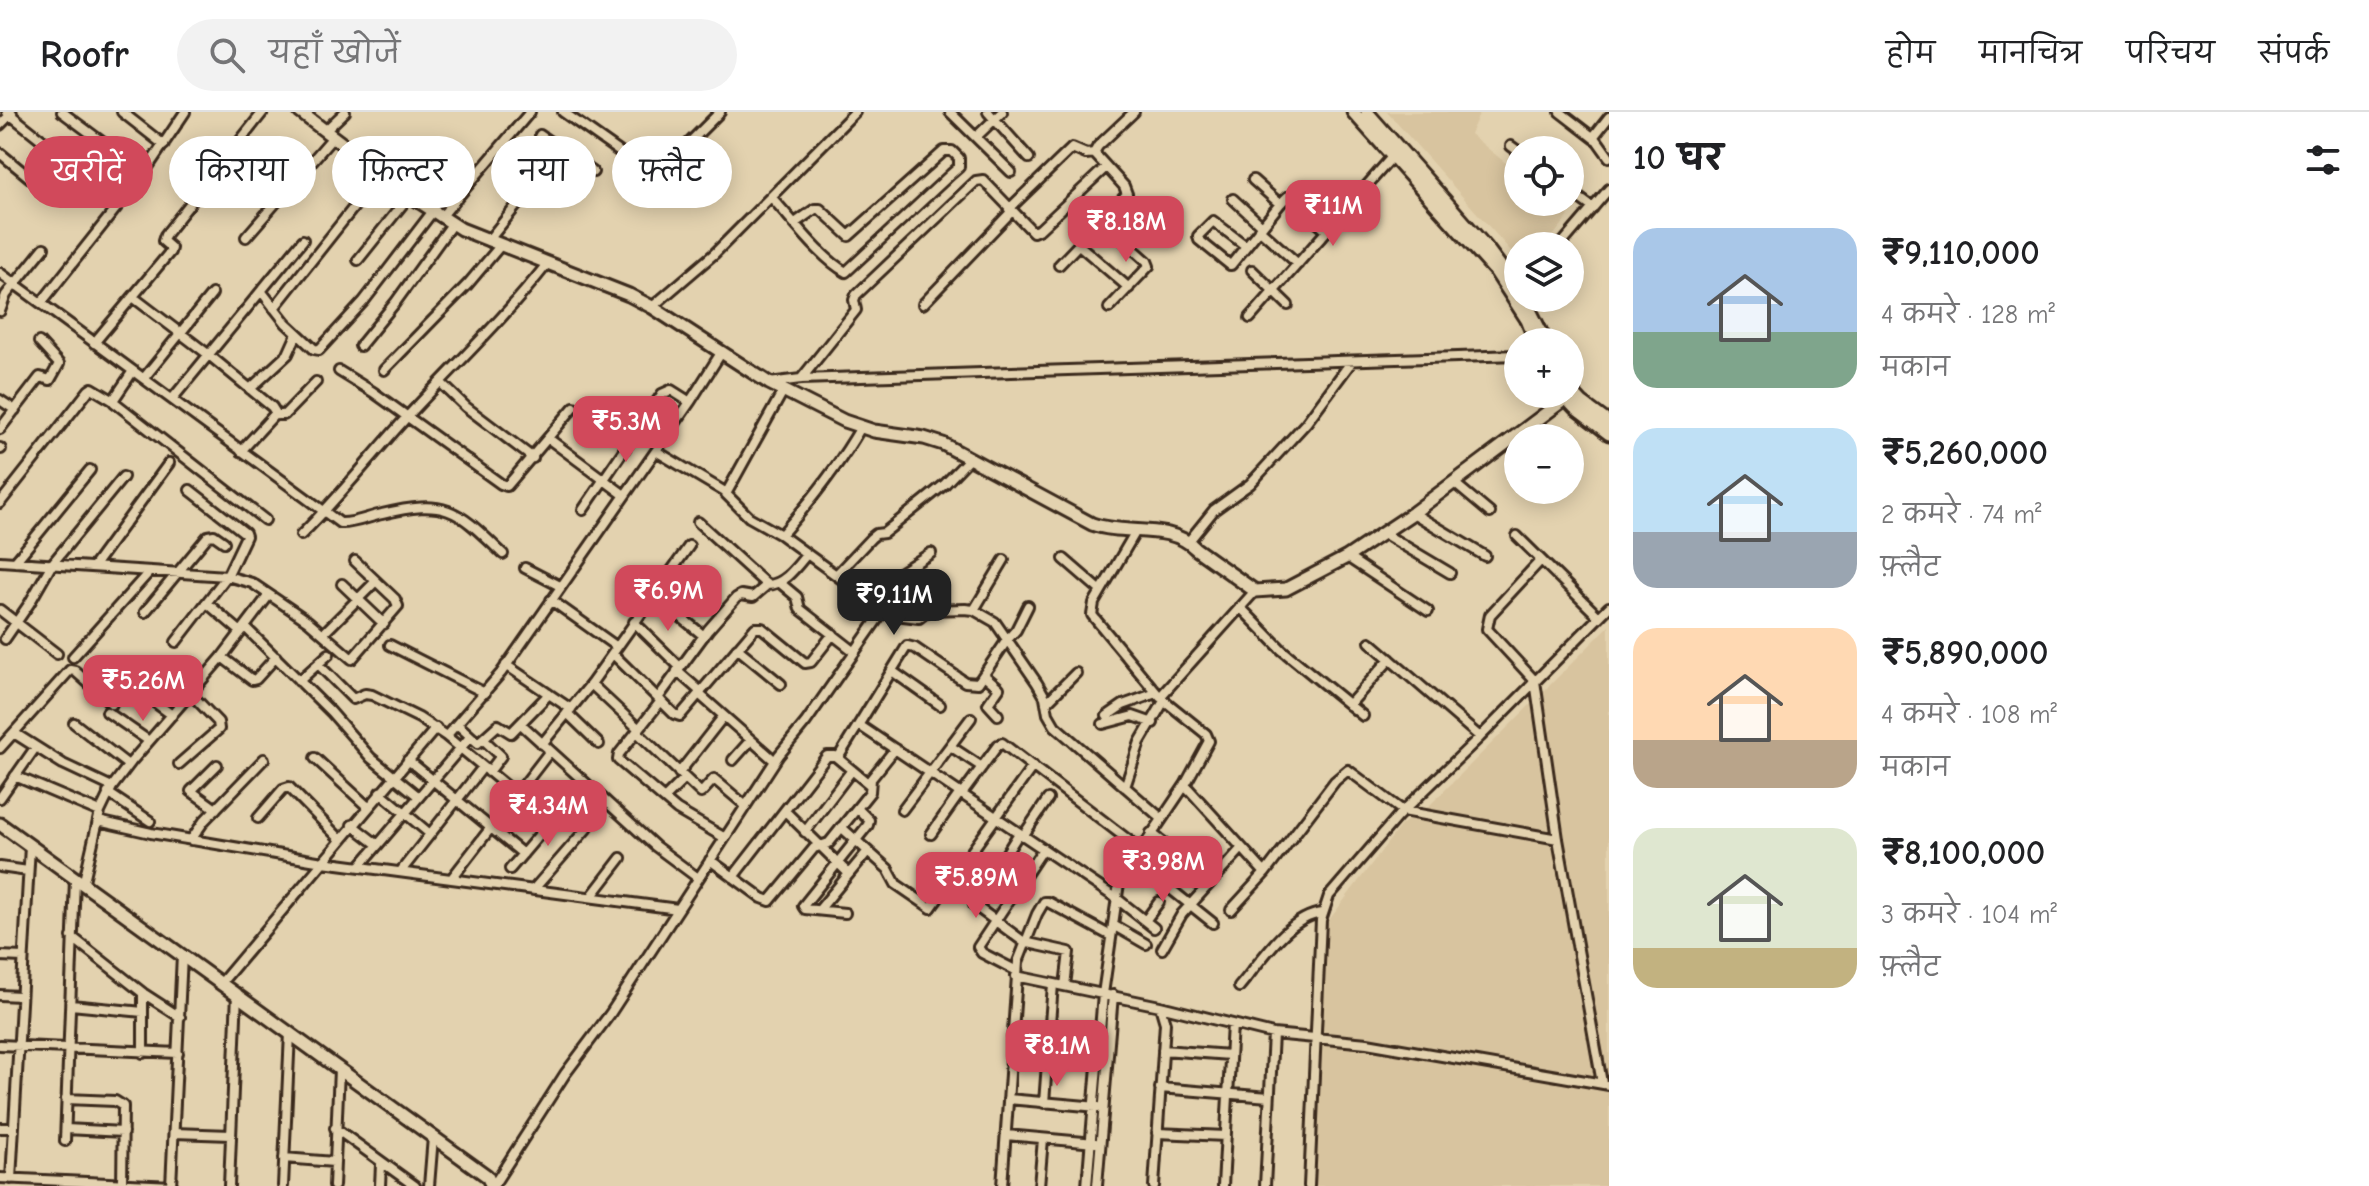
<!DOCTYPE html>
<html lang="hi">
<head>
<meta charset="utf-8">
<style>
	:root { --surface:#fff; --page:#f2f2f2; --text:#202124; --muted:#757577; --line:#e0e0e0; --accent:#d1495b }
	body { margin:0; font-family:"Comic Neue","Playpen Sans Deva",sans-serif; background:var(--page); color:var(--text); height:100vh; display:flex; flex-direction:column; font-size:30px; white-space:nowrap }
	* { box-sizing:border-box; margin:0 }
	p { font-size:26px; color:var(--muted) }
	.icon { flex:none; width:44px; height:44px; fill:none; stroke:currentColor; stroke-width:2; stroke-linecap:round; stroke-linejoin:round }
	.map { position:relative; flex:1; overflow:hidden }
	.drawer { display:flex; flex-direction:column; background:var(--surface); width:760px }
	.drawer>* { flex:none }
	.hud { position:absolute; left:24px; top:24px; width:760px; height:72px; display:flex; gap:16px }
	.tools { position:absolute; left:1504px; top:24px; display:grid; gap:16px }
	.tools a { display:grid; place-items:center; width:80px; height:80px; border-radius:50%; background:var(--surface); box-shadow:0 4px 20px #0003; font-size:40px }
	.price { position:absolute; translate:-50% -68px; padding:0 18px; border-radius:16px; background:var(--accent); color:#fff; font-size:26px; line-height:52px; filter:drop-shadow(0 2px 4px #0008) }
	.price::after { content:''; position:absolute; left:50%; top:48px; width:24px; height:18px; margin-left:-12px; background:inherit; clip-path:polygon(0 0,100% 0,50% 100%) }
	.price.selected { background:#222; color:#fff }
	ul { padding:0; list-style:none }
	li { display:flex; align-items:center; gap:24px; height:200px; padding:0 24px }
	li span { display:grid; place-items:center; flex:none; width:224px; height:160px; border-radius:24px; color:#555 }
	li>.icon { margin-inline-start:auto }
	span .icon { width:96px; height:96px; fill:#fffc; stroke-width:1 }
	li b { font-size:34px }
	h2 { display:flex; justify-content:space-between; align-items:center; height:96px; padding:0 24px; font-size:34px }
	.pill { padding:0 28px; border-radius:36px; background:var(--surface); box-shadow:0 4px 20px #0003; font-size:28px; line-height:72px }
	.pill.selected { background:var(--accent); color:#fff }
	header { display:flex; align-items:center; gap:48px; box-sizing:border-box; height:112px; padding:0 40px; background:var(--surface); border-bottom:2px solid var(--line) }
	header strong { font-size:38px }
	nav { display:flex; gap:44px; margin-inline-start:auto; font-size:28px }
	.search { width:560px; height:72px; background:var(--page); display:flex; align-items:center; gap:20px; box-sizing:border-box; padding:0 28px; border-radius:44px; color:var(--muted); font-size:30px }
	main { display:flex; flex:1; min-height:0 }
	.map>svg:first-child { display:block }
	.built { fill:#d8c49f }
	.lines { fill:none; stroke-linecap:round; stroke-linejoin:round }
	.street-casing { stroke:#3b2a1e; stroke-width:14 }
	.secondary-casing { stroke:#3b2a1e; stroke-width:17 }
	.street { stroke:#e3d2af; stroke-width:8 }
	.secondary { stroke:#e3d2af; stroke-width:11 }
</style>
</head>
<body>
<header>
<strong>Roofr</strong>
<div class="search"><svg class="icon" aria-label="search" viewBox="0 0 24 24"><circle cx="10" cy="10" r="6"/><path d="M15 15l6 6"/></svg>यहाँ खोजें</div>
<nav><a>होम</a><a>मानचित्र</a><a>परिचय</a><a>संपर्क</a></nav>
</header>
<main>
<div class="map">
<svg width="1609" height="1074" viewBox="0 0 1609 1074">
	<rect width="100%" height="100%" fill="#e3d2af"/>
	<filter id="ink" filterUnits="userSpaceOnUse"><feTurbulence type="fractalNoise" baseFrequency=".0125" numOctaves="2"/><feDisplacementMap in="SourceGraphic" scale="16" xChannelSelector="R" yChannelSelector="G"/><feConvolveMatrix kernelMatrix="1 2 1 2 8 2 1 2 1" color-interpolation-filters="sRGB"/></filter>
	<g filter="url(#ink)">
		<!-- built -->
		<path class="built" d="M 1387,0 L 1480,0 L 1470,22 L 1518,61 L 1518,90 L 1553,90 L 1569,104 L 1545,134 L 1518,134 L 1518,147 Z
			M 1609,514 L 1609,1074 L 1312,1074 L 1323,816 L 1401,713 L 1428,695 Z"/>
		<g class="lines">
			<defs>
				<path id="street" d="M 7,0 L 120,90
					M 62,0 L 144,61
					M 122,0 L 164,33
					M 563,0 L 655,65 L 720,0
					M 950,0 L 1011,60
					M 988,0 L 1029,46
					M 1560,0 L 1595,27
					M 1609,5 L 1594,24 L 1609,45
					M 0,13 L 12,1
					M 325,19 L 345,0
					M 540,23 L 593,60
					M 976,25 L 1002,0
					M 511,34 L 571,77
					M 1511,34 L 1518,39
					M 0,41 L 52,84
					M 1253,68 L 1280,92
					M 1570,79 L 1593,96
					M 771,85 C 792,107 820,146 846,160 L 951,62 L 959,55 L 959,46 L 952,39 L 944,39 L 849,124 L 820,97 L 815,97 L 795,111
					M 1233,87 L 1262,114
					M 1009,97 L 1072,36 L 1086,42 L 1094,41
					M 441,105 L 530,0
					M 1102,109 L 1147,149 L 1149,154 L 1109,196
					M 1259,117 L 1298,152
					M 246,125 L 333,25
					M 488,129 L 561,38
					M 1079,133 L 1129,176
					M 1246,134 L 1213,109 L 1198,124 L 1199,128 L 1230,153 L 1231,153 L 1280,92 L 1287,85 L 1327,119
					M 1560,134 L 1609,77
					M 358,148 L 410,83
					M 1059,153 L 1127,82 L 1124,74 L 1094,41 L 1098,34 L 1134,0
					M 1252,158 L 1288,193
					M 0,161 L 340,411 C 353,412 368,405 382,402 C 448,386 457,398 503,442
					M 262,180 L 286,211 L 314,237 L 319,238 L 364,189 L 433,99
					M 133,185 L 209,243 L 272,295 L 277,303
					M 41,191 L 144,61 L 185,0
					M 923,192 L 1012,99
					M 652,195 L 714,142 L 855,0
					M 274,196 L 381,61
					M 0,199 L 6,183 L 44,136
					M 1250,206 L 1392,45
					M 94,231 L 170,140 L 171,136 L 163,129 L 165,123 L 263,0
					M 360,234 L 395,191 L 452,112
					M 384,258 L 468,172 L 500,134
					M 133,259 L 114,287 L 114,290 L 265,408
					M 339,259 L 373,280 L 501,372 L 507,374 L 574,295
					M 144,266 L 212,182
					M 801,267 L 856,198 L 854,188 L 856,183 L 976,69 L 983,68 L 1033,120 L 1040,117 L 1106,55
					M 440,270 L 466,295 L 533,346
					M 769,271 L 801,267 L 1518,243
					M 250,277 L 288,242 L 297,222
					M 173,286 L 303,128
					M 0,288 L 15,298
					M 0,317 L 40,265 L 50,268 L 59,252 L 39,230
					M 549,327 L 623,382
					M 0,336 L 1,337
					M 241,339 L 274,303 L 284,303 L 316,270
					M 656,339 L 725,380
					M 1453,370 L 1490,401
					M 0,391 L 89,278 L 92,276 L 114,289
					M 583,398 L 662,282 L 671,278 L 690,290
					M 1413,401 L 1485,444
					M 698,410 L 767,473 C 784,473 797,454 807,442
					M 1383,421 L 1450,461
					M 301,423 C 339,386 371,344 407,305 C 454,254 504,207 547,152
					M 781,423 C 811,389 838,355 861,315
					M 1517,424 L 1599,505
					M 1189,429 L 1214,398 L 1250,372 L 1306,311 L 1352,249
					M 1347,445 L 1428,499
					M 1064,447 L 1101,479
					M 1541,448 L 1490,503 L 1487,517 L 1535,569 L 1558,727 L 1602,971
					M 0,449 L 227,464 L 252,471 L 308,509 L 352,547 L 398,494 L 395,487 L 355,449
					M 15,450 L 90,358
					M 93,455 L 169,351
					M 525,456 L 560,474
					M 836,463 L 871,426 L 876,422 L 884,421 L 945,372 L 969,347
					M 779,470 L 797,485 L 800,497 L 855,540
					M 342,472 L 384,512
					M 654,483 L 704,524
					M 551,488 L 617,535
					M 873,490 L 901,460 L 931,441
					M 207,491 L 241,520
					M 1240,495 L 1282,538 L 1363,604
					M 0,498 L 57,542
					M 974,498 L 1004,448
					M 145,500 L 208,424 L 214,423 L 224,430
					M 880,501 L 919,506 L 929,498 L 965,497 L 974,498 L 995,510 L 1037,571 L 1045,585 L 1048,602 L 1055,614 L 1161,706
					M 634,510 L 680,555
					M 245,515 L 331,600 L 371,646 L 419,685
					M 323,522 L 376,469
					M 5,527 L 29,492 L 52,452 L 123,365
					M 176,530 L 227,464 L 246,424 L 245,421 L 190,378
					M 1370,530 L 1480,625
					M 390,533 L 485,581
					M 737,536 L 781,572
					M 613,542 L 674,602 L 680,604 L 755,516 L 762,516 L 805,551 L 811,550 L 833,522
					M 73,545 L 150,459
					M 222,545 L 252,568 L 256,567 L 276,545
					M 318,552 L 353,587 L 365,582 L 372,583 L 419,606 L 446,624 L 448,622 L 501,561 L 690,290 L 721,241
					M 506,553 L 571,597
					M 677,559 L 701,580
					M 892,559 L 940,593
					M 984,563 L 999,576 L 988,592 L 998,603
					M 126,569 L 172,603
					M 299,569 L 329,542
					M 591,572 L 639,617
					M 699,582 L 775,649
					M 1160,585 L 1255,479
					M 658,586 L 708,518 L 736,486 L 741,483 L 753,485 L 767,473
					M 661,589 L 619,642 L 618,648 L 677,698 L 725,726
					M 1046,591 L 1076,561
					M 1349,593 L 1390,547
					M 107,600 L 149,629
					M 567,601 L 599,632
					M 1107,604 L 1123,593 L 1156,581
					M 74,611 L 128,653
					M 457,612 L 478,631 L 498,613 L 511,621 L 549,582
					M 521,612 L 655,734 L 698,766
					M 1103,612 L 1133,604 L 1153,611
					M 859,613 L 1116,786 L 1154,816
					M 637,620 L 701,681 L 714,667 L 746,694
					M 14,621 L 63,652 L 112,675
					M 446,624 L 550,710
					M 484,628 L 501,644 L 489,660
					M 542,632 L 591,572 L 689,434
					M 950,634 L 982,655
					M 0,636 L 70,558 L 75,559 L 112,592
					M 315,646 L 368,695
					M 838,646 L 907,534 L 915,536 L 965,570 L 978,571 L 1007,528 L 1016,518 L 1028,494
					M 408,648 L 523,742
					M 733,648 L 750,629
					M 179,652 L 219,617 L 218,610 L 191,582
					M 679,661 L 723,605
					M 15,664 L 100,700
					M 1185,673 L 1265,761
					M 1125,675 L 1140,630 L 1164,589
					M 380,680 L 430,722
					M 108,681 L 150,709
					M 962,682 L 998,633 L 1002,631 L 1140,737
					M 0,686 L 35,636
					M 664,687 L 685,666
					M 216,697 L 191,679 L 217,653
					M 902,698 L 971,606
					M 785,699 L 849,762
					M 258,706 L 283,677 L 289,675 L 340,727
					M 98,709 L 151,721 L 323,750 L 678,797
					M 352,713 L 378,733
					M 841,715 L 888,757 L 896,772 L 931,796 L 1033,654
					M 805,720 L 852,658
					M 1019,721 L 974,793 L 1024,830 L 1069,840 L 1065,874
					M 1151,721 L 1187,748
					M 931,722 L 960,681
					M 1023,724 L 1048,687
					M 191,728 L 204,709 L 264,647
					M 1133,747 L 1213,811
					M 710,748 L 762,786 L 770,789 L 814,736 L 829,731 L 870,680 L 871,667 L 895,637
					M 360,754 L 470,625
					M 0,755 L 28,759
					M 510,757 L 568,689
					M 401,759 L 483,655
					M 733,765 L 827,644 L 835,644 L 870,673
					M 452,766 L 550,639
					M 83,773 L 100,700 L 112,675 L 131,650 L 222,545 L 269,483
					M 533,778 L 588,715
					M 591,785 L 621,746
					M 819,798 L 868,739
					M 1231,798 L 1265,761 L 1335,669 L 1348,658 L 1403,699 L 1558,727
					M 845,801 L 805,797 L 803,794 L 868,713 L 869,708 L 857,696
					M 1145,809 L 1159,790
					M 1113,813 L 1146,832
					M 72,825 L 143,881 L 180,905
					M 1162,837 L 1182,802 L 1241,737
					M 0,844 L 23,845
					M 1017,859 L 982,841 L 978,835 L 1043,737
					M 1016,864 L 1160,894 L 1273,922 L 1367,931 L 1609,973
					M 221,871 L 436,616
					M 1239,875 C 1260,851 1287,805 1322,801
					M 0,883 L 20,884
					M 71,893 L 143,900
					M 0,933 L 178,941
					M 1163,938 L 1230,943
					M 143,941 L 143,881
					M 1160,976 L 1269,985
					M 66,987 L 115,989 L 123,994 L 122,1073
					M 1008,987 L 1098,995
					M 1044,991 L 1053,872
					M 0,1016 L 13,1016
					M 335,1016 L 415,1074
					M 66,1017 L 123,1020
					M 174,1021 L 231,1023
					M 1157,1021 L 1226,1024
					M 1006,1023 L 1095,1031
					M 65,1029 L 75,767
					M 284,1046 L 334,1050
					M 0,1066 L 173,1074
					M 11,1067 L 30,734
					M 495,1071 L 565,962 L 610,902 L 779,643 L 806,610 L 879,505 L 879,497 L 873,490 L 781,423 L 749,405 L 726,382 L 783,279
					M 171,1074 L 182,843
					M 229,1074 L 237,881
					M 283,1074 L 290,921
					M 334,1074 L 339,957
					M 380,1074 L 381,1052
					M 429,1074 L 433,1025
					M 1002,1074 L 1018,850 L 1037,802 L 1044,790 L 1048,790 L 1111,824
					M 1039,1074 L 1043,1027
					M 1087,1074 L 1103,882 L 1119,771 L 1185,673 L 1209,629 L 1206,622 L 1160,585 L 1092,503 L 1094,491 L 1136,419
					M 1097,1074 L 1113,883
					M 1154,1074 L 1165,911 L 1160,894
					M 1223,1074 L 1232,912
					M 1265,1074 L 1273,922
					M 1309,1074 L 1321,808 L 1329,784 L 1398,704 L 1480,625 L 1609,495"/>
				<path id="secondary" d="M 300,0 L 418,89 L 461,117 L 629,183 L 652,195 L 769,271 L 844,309 L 874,319 L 924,326 L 943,332 L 1092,412 C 1125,424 1170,410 1196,437 L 1255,479 L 1286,477 L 1347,445 L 1413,401 L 1565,287
					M 1353,0 L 1496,160 L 1527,208 L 1536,230
					M 1367,0 L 1486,135 L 1518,178
					M 1524,186 L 1546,230
					M 1570,278 L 1582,291 L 1609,311
					M 1562,282 L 1575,296 L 1609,322
					M 0,712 L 487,1064 L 492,1074"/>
			</defs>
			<!-- street casing -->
			<use href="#street" class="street-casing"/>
			<!-- secondary casing -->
			<use href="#secondary" class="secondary-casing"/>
			<!-- street -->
			<use href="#street" class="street"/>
			<!-- secondary -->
			<use href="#secondary" class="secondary"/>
		</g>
	</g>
</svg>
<div class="tools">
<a><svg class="icon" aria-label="locate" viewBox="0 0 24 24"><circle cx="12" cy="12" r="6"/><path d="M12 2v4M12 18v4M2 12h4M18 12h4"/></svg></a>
<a><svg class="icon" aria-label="layers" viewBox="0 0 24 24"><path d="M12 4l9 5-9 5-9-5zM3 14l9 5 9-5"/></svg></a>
<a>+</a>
<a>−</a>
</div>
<b class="price" style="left:1333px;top:136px">₹11M</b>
<b class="price" style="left:1126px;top:152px">₹8.18M</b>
<b class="price" style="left:626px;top:352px">₹5.3M</b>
<b class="price" style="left:668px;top:521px">₹6.9M</b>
<b class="price selected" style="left:894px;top:525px">₹9.11M</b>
<b class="price" style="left:143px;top:611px">₹5.26M</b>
<b class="price" style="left:548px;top:736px">₹4.34M</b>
<b class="price" style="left:1163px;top:792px">₹3.98M</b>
<b class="price" style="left:976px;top:808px">₹5.89M</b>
<b class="price" style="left:1057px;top:976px">₹8.1M</b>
<div class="hud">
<a class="pill selected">खरीदें</a>
<a class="pill">किराया</a>
<a class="pill">फ़िल्टर</a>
<a class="pill">नया</a>
<a class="pill">फ़्लैट</a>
</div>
</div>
<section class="drawer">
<h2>10 घर<svg class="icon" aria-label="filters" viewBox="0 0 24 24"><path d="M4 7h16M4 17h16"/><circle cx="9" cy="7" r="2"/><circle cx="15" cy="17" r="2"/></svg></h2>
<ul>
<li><span style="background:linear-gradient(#a9c7e8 65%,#7fa58c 0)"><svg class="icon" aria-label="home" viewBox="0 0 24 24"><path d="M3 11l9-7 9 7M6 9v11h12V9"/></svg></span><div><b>₹9,110,000</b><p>4 कमरे · 128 m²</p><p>मकान</p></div></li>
<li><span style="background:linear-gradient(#bfe0f5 65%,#9aa5b1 0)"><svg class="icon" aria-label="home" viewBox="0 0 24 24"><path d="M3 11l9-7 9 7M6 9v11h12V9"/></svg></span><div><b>₹5,260,000</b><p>2 कमरे · 74 m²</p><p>फ़्लैट</p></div></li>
<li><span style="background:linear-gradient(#ffd9b3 70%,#b9a48a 0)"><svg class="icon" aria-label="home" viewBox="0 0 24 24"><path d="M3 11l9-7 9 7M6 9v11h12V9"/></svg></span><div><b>₹5,890,000</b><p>4 कमरे · 108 m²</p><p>मकान</p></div></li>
<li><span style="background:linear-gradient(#dfe7d0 75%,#c2b280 0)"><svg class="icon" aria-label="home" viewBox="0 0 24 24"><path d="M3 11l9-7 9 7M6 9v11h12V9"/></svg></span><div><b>₹8,100,000</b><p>3 कमरे · 104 m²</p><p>फ़्लैट</p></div></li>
</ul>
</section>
</main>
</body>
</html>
